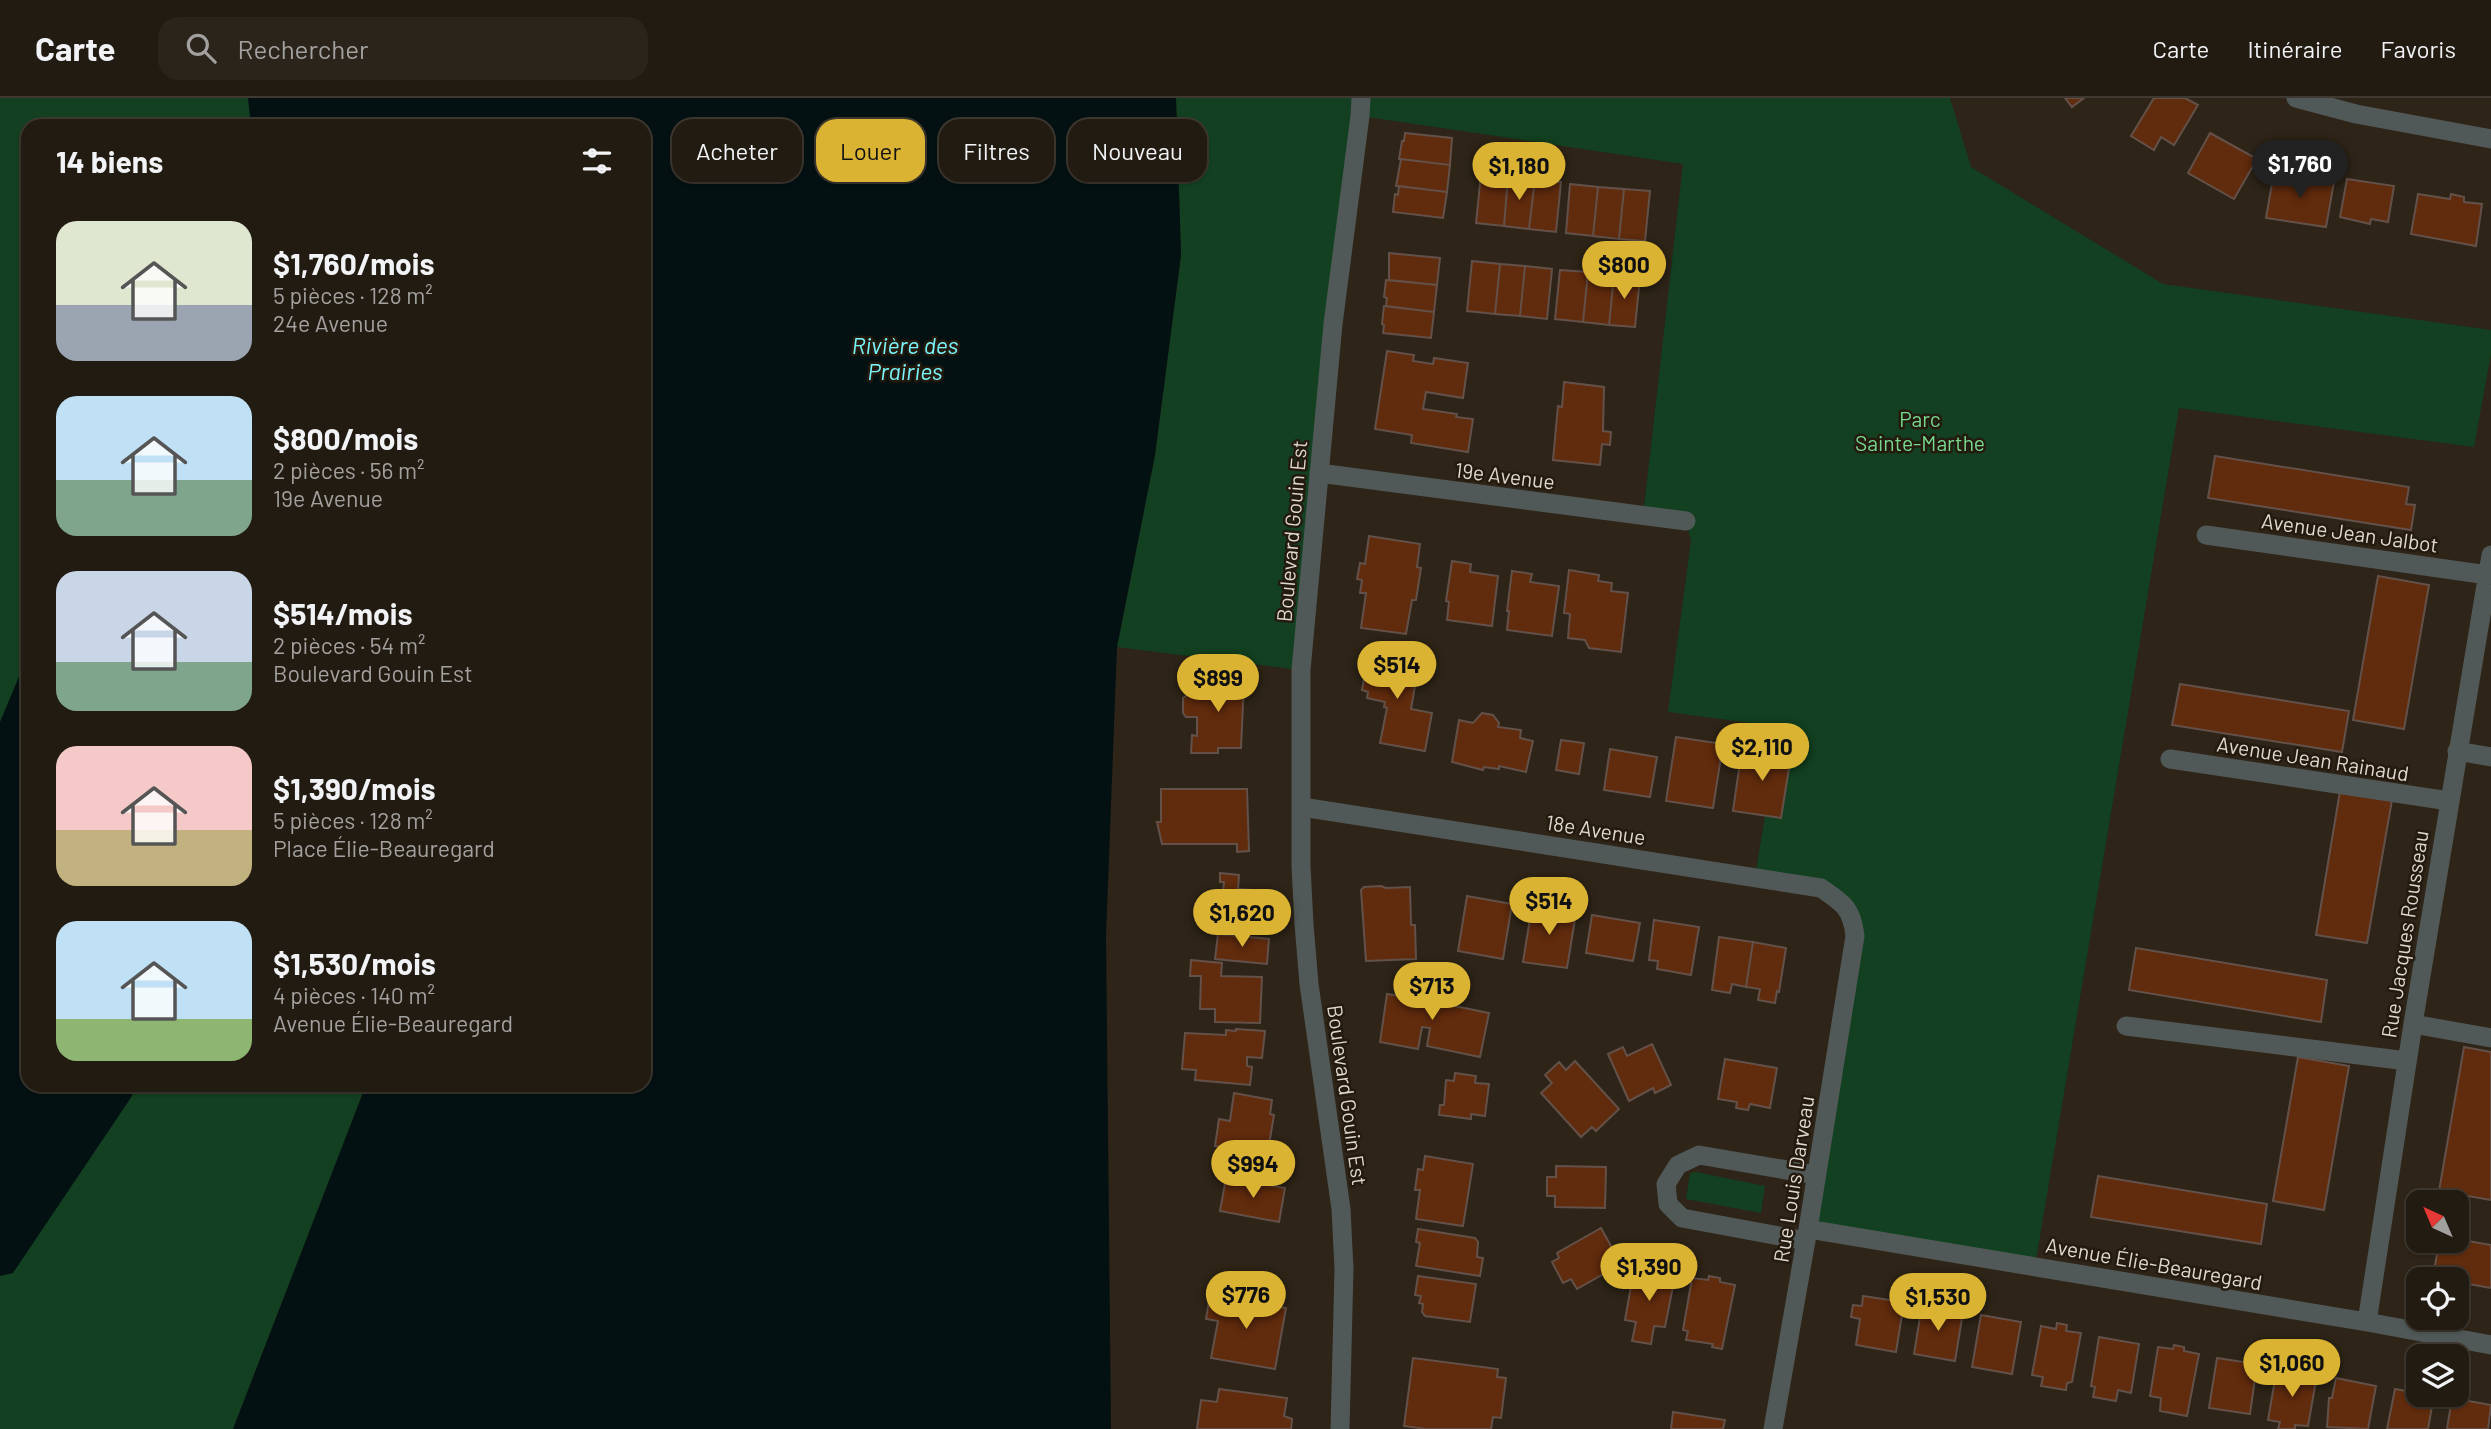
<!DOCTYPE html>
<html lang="fr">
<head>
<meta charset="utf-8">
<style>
	:root { --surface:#221b11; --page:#2a241a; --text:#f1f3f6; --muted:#a2a19f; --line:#3f3931; --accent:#dab333 }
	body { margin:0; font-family:Barlow,sans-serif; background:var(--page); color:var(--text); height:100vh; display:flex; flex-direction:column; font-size:26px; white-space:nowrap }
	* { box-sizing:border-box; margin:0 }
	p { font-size:23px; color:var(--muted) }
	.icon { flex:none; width:38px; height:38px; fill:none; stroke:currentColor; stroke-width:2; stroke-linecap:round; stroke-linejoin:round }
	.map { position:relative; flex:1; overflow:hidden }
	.drawer { position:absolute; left:21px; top:21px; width:630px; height:973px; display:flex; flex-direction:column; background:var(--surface); border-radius:21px; box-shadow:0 2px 5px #0004,0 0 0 2px var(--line) }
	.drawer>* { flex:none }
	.top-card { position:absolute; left:672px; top:21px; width:665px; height:63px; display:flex; gap:14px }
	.needle { width:46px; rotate:316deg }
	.controls { position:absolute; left:2406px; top:1092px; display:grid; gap:14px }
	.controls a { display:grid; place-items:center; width:63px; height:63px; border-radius:14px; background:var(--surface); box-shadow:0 2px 5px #0004,0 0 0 2px var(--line); font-size:35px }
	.price { position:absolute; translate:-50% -60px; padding:0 16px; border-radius:24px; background:var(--accent); color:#111; font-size:23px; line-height:46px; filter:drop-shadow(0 2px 4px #0008) }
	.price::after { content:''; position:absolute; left:50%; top:42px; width:21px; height:16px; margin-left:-10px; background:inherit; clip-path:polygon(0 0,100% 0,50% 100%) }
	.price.on { background:#222; color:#fff }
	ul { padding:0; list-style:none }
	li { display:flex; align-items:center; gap:21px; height:175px; padding:0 35px }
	li span { display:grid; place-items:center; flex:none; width:196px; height:140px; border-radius:21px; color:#555 }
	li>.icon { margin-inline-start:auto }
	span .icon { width:84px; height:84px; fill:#fffc; stroke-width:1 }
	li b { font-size:30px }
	h2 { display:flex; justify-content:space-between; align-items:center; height:84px; padding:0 35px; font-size:30px }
	.pill { padding:0 24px; border-radius:21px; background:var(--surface); box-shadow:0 2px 5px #0004,0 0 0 2px var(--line); font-size:24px; line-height:63px }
	.pill.on { background:var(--accent); color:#111 }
	header { display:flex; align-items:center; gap:42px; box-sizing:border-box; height:98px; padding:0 35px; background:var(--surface); border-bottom:2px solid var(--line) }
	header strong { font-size:33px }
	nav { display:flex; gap:38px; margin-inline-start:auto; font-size:24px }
	.search { width:490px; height:63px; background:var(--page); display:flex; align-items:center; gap:18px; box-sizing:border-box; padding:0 24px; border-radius:21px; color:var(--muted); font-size:26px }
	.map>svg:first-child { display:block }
	.green { fill:#124020 }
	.water { fill:#031112 }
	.building { fill:#612b0d; stroke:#635149; stroke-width:2 }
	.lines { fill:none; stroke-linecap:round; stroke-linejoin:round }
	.minor { stroke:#505957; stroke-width:19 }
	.tertiary { stroke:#505957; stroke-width:19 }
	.labels { text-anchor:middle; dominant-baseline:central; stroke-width:5; stroke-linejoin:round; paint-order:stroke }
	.park-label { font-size:21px; fill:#77da90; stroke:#241a0d }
	.street-label { font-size:21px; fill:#dfd8d0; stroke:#241a0d }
	.water-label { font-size:23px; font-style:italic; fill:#79f7fd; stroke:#241a0d }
</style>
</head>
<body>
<header>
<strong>Carte</strong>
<div class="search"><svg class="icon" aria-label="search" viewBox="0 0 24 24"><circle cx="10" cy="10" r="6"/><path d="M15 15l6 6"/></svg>Rechercher</div>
<nav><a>Carte</a><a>Itinéraire</a><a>Favoris</a></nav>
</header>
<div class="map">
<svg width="2491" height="1331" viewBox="0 0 2491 1331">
	<rect width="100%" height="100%" fill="#2e2417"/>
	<!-- green -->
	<path class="green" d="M 0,0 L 299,0 L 302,28 L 28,28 L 28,987 L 366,987 L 233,1331 L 0,1331 Z
		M 1176,0 L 1950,0 L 1971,69 L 2163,186 L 2491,232 L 2491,256 L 2474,349 L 2179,310 L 2035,1168 L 1808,1131 L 1855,838 L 1845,807 L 1755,778 L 1780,629 L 1668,614 L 1691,443 L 1686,423 L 1644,409 L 1683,66 L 1361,18 L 1301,572 L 1117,549 L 1155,357 L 1181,157 Z
		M 1696,1074 L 1765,1088 L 1761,1115 L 1686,1101 L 1690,1075 Z"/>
	<!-- water -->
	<path class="water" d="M 248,0 L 1176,0 L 1181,157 L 1155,357 L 1117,549 L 1106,838 L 1111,1331 L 233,1331 L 366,987 L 644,987 L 644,28 L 251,28 Z
		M 28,557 L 28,987 L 134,987 L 132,998 L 13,1175 L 0,1178 L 0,624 Z"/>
	<!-- building -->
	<path class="building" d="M 2065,0 L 2084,0 L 2072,9 Z
		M 2154,0 L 2185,0 L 2198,7 L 2174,47 L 2161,39 L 2154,52 L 2131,38 Z
		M 1405,35 L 1452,40 L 1450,67 L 1399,61 L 1402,43 L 1404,43 Z
		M 2210,35 L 2257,61 L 2234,101 L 2188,75 Z
		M 1401,61 L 1450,67 L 1447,94 L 1396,88 Z
		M 2274,74 L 2334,84 L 2326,129 L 2266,120 Z
		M 1481,76 L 1508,79 L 1504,128 L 1476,125 Z
		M 1508,79 L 1535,81 L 1529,131 L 1504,128 Z
		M 1535,81 L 1561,84 L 1556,134 L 1529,131 Z
		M 2347,81 L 2394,88 L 2388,124 L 2371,121 L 2370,126 L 2340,119 Z
		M 1570,86 L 1598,89 L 1593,138 L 1566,135 Z
		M 1399,88 L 1447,94 L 1443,120 L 1393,114 L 1395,96 L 1398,97 Z
		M 1598,89 L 1624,91 L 1619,141 L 1593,138 Z
		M 1624,91 L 1650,93 L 1645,143 L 1619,141 Z
		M 2418,96 L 2450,101 L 2451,96 L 2464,99 L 2464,104 L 2482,106 L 2476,148 L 2411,136 Z
		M 1389,155 L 1440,160 L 1437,187 L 1389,182 Z
		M 1472,163 L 1500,166 L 1495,216 L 1467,213 Z
		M 1500,166 L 1525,168 L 1520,218 L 1495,216 Z
		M 1525,168 L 1552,171 L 1547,221 L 1520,218 Z
		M 1560,172 L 1588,174 L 1583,224 L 1555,221 Z
		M 1588,174 L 1614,177 L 1609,227 L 1583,224 Z
		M 1614,177 L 1640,180 L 1635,229 L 1609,227 Z
		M 1386,182 L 1437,187 L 1434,214 L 1386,208 L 1387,200 L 1384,199 Z
		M 1384,208 L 1434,214 L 1431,240 L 1383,235 L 1384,227 L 1382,226 Z
		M 1387,253 L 1414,257 L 1413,263 L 1433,266 L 1434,260 L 1468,265 L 1463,300 L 1426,294 L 1423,311 L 1457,316 L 1456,319 L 1473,321 L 1468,354 L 1411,345 L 1412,337 L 1375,331 Z
		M 1564,284 L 1604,289 L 1603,333 L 1611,334 L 1610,347 L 1602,346 L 1600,367 L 1553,362 L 1558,308 L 1562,309 Z
		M 2215,358 L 2409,389 L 2406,406 L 2415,407 L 2411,432 L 2208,400 Z
		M 1369,438 L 1420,446 L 1417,469 L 1421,470 L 1416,502 L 1412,502 L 1406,536 L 1361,530 L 1366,495 L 1360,495 L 1362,482 L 1357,481 L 1360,465 L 1365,466 Z
		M 1452,463 L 1471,466 L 1470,474 L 1498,478 L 1492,528 L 1447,522 L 1449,504 L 1446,503 Z
		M 1569,472 L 1599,477 L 1598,483 L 1612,485 L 1611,493 L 1628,495 L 1621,554 L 1589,550 L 1585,542 L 1568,540 L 1570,516 L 1564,515 Z
		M 1512,473 L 1532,476 L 1530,484 L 1559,488 L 1552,538 L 1507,532 L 1509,513 L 1507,513 Z
		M 2378,478 L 2429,487 L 2404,631 L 2353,622 Z
		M 1375,556 L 1419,564 L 1411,611 L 1432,615 L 1425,653 L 1380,645 L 1387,610 L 1384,609 L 1385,604 L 1367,600 L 1368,594 L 1362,592 L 1368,558 L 1374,559 Z
		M 1219,571 L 1241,572 L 1240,584 L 1244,584 L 1241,650 L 1218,650 L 1218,655 L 1191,655 L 1192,637 L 1197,638 L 1197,619 L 1186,619 L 1183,615 L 1183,600 L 1187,597 L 1201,597 L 1204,600 L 1206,599 L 1207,583 L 1219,583 Z
		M 2180,586 L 2349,613 L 2342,654 L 2172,627 Z
		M 1482,615 L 1493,617 L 1499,625 L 1498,629 L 1521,632 L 1520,640 L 1533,643 L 1526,674 L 1499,668 L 1499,671 L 1484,669 L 1483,672 L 1452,664 L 1459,622 L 1473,625 Z
		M 1676,639 L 1723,646 L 1713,710 L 1666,703 Z
		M 1561,642 L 1584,645 L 1579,676 L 1556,672 Z
		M 1742,650 L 1791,658 L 1781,720 L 1733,713 Z
		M 1610,651 L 1657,659 L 1650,699 L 1604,692 Z
		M 1161,691 L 1247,691 L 1249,753 L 1237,754 L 1237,746 L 1162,746 L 1157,724 L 1161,724 Z
		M 2340,693 L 2392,702 L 2367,845 L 2316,837 Z
		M 1220,775 L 1239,777 L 1238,791 L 1266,793 L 1262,831 L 1219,828 L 1224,784 L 1220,784 Z
		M 1381,788 L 1386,790 L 1410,789 L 1411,827 L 1415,827 L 1416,861 L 1366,863 L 1361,792 L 1364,789 Z
		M 1467,798 L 1512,806 L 1503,861 L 1458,853 Z
		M 1532,808 L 1576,815 L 1567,870 L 1523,864 Z
		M 1592,817 L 1640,825 L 1633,863 L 1586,855 Z
		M 1654,822 L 1699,829 L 1691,877 L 1657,871 L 1658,863 L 1649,862 Z
		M 1218,836 L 1269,841 L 1267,866 L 1215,861 Z
		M 1719,839 L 1753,844 L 1746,889 L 1732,886 L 1730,895 L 1712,892 Z
		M 1753,844 L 1786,850 L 1779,894 L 1777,893 L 1775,905 L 1758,902 L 1760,891 L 1746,889 Z
		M 2136,850 L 2327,882 L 2321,924 L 2129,892 Z
		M 1191,862 L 1222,865 L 1221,878 L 1262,879 L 1260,925 L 1215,924 L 1215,911 L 1200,911 L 1201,878 L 1190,878 Z
		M 1407,886 L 1442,892 L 1440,905 L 1489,915 L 1480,959 L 1427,948 L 1430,930 L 1422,929 L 1418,951 L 1380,944 L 1387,896 L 1405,899 Z
		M 1236,931 L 1265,933 L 1262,960 L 1247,959 L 1247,968 L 1252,969 L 1250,987 L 1195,982 L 1196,972 L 1182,971 L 1185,935 L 1226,937 L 1226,932 L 1236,933 Z
		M 1652,946 L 1671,987 L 1655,995 L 1653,990 L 1629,1003 L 1608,956 L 1623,949 L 1627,958 Z
		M 2464,949 L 2491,954 L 2491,1102 L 2439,1093 Z
		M 2298,959 L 2349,968 L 2324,1112 L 2273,1103 Z
		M 1725,961 L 1777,970 L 1770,1010 L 1750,1006 L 1748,1012 L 1736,1010 L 1737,1004 L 1718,1001 Z
		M 1575,963 L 1619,1011 L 1596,1033 L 1592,1029 L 1581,1039 L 1541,995 L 1552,985 L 1545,977 L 1559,964 L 1566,972 Z
		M 1455,975 L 1476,978 L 1475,985 L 1489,986 L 1485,1018 L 1471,1016 L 1471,1021 L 1439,1017 L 1440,1007 L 1444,1007 L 1446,982 L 1454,983 Z
		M 1234,995 L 1272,1002 L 1270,1016 L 1274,1017 L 1265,1071 L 1222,1062 L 1224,1049 L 1215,1048 L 1219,1021 L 1230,1023 Z
		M 1425,1058 L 1473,1066 L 1463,1128 L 1416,1121 L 1420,1092 L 1415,1092 L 1418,1071 L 1423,1072 Z
		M 1556,1068 L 1606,1069 L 1605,1110 L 1555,1109 L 1555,1098 L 1547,1098 L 1547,1079 L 1556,1079 Z
		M 2098,1078 L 2267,1106 L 2261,1146 L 2091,1119 Z
		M 1226,1080 L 1285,1090 L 1279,1124 L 1220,1113 Z
		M 1601,1130 L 1621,1166 L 1577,1191 L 1571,1181 L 1563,1185 L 1552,1164 L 1559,1160 L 1557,1155 Z
		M 1418,1131 L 1475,1140 L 1478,1144 L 1477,1159 L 1483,1160 L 1480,1178 L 1416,1168 L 1420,1145 L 1416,1144 Z
		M 2457,1141 L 2491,1147 L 2491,1190 L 2457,1184 L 2457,1181 L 2433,1180 L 2439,1143 Z
		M 1634,1171 L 1675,1178 L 1665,1229 L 1654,1228 L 1651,1246 L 1632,1243 L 1636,1224 L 1625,1222 Z
		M 1418,1178 L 1476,1186 L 1470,1224 L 1425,1218 L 1422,1214 L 1423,1206 L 1419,1205 L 1421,1198 L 1415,1197 Z
		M 1709,1178 L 1720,1180 L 1720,1184 L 1735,1187 L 1722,1251 L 1712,1249 L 1713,1246 L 1686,1242 L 1688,1233 L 1683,1232 L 1692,1180 L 1708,1182 Z
		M 1210,1197 L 1286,1210 L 1275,1271 L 1211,1260 L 1218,1223 L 1206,1221 Z
		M 1863,1198 L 1904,1204 L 1896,1254 L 1856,1247 L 1860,1221 L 1851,1219 L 1853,1207 L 1862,1208 Z
		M 1922,1207 L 1963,1214 L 1955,1263 L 1914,1256 Z
		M 1981,1217 L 2021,1224 L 2012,1276 L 1972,1269 Z
		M 2057,1225 L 2067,1227 L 2066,1233 L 2081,1235 L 2072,1284 L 2067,1285 L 2066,1292 L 2041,1288 L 2043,1279 L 2032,1277 L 2041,1228 L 2056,1231 Z
		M 2099,1239 L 2139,1246 L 2131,1295 L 2118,1292 L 2116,1303 L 2093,1299 L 2095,1289 L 2091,1288 Z
		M 2174,1247 L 2184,1249 L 2184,1253 L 2199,1256 L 2187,1318 L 2160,1313 L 2161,1300 L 2150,1298 L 2158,1249 L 2173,1251 Z
		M 1413,1260 L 1498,1271 L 1497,1279 L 1506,1280 L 1501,1320 L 1493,1319 L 1491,1331 L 1426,1331 L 1404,1328 Z
		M 2217,1260 L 2257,1266 L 2250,1316 L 2209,1310 Z
		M 2277,1270 L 2317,1277 L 2308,1328 L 2295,1327 L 2295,1331 L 2278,1331 L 2280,1324 L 2268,1322 Z
		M 2336,1280 L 2376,1288 L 2368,1331 L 2327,1329 L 2329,1300 L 2332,1300 Z
		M 1219,1291 L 1287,1300 L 1284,1318 L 1292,1321 L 1291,1331 L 1197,1331 L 1201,1302 L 1217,1304 Z
		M 2395,1291 L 2418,1295 L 2418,1297 L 2434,1297 L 2428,1331 L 2387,1331 Z
		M 2452,1300 L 2491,1307 L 2488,1331 L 2447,1331 Z
		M 1673,1314 L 1725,1322 L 1723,1331 L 1671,1331 Z"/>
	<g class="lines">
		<!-- minor -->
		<path class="minor" d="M 2296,0 L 2356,16 L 2491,41
			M 1319,375 L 1686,423
			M 2206,437 L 2488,477
			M 2457,653 L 2491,659
			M 2170,661 L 2449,703
			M 1302,709 L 1821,790 C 1843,805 1852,810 1855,838 L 1808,1131 L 1773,1331
			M 2413,926 L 2491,940
			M 2126,928 L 2407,963
			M 1808,1131 L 2367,1224 L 2491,1247
			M 1806,1143 L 1682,1120 L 1668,1106 L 1666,1086 L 1678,1067 L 1699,1057 L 1816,1077
			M 2367,1224 L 2413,926 L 2491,457"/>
		<!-- tertiary -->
		<path class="tertiary" d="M 1340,1331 L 1344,1171 L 1341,1111 L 1309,886 L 1304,826 L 1301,768 L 1301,572 L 1333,226 L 1360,18 L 1361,0"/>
	</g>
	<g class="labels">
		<!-- park labels -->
		<g class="park-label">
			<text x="1920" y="320">Parc<tspan x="1920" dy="24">Sainte-Marthe</tspan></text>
		</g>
		<!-- street labels -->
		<g class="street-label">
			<text transform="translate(1505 377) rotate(7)">19e Avenue</text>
			<text transform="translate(1291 433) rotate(-85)">Boulevard Gouin Est</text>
			<text transform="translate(2350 434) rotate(8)">Avenue Jean Jalbot</text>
			<text transform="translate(2313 660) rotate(9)">Avenue Jean Rainaud</text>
			<text transform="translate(1596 731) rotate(9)">18e Avenue</text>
			<text transform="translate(2404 836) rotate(-81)">Rue Jacques Rousseau</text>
			<text transform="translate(1348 997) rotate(82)">Boulevard Gouin Est</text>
			<text transform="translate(1793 1081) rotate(-81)">Rue Louis Darveau</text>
			<text transform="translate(2154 1165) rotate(10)">Avenue Élie-Beauregard</text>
		</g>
		<!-- water labels -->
		<g class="water-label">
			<text x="905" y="247">Rivière des<tspan x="905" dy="26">Prairies</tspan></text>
		</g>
	</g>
</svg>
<div class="controls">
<a><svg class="needle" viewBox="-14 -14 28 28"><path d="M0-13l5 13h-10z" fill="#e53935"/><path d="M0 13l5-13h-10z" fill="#a2a19f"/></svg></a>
<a><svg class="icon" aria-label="locate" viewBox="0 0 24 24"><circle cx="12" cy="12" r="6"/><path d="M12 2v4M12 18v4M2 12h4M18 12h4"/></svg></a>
<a><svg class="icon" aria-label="layers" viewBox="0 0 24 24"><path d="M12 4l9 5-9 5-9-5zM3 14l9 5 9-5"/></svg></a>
</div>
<b class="price on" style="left:2300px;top:102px">$1,760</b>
<b class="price" style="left:1519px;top:104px">$1,180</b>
<b class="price" style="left:1624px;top:203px">$800</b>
<b class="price" style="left:1397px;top:603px">$514</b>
<b class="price" style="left:1218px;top:616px">$899</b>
<b class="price" style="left:1762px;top:685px">$2,110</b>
<b class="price" style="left:1549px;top:839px">$514</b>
<b class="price" style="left:1242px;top:851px">$1,620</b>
<b class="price" style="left:1432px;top:924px">$713</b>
<b class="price" style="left:1253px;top:1102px">$994</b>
<b class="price" style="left:1649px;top:1205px">$1,390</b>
<b class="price" style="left:1246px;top:1233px">$776</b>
<b class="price" style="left:1938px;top:1235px">$1,530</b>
<b class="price" style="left:2292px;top:1301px">$1,060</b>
<div class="top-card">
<a class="pill">Acheter</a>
<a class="pill on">Louer</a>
<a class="pill">Filtres</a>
<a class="pill">Nouveau</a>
</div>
<section class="drawer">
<h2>14 biens<svg class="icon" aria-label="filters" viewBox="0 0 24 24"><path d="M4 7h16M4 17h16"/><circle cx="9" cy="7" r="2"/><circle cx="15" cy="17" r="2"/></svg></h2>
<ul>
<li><span style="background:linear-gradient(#dfe7d0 60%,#9aa5b1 0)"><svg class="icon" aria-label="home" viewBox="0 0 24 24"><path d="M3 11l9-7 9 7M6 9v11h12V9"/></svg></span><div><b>$1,760/mois</b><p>5 pièces · 128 m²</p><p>24e Avenue</p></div></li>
<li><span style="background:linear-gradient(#bfe0f5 60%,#7fa58c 0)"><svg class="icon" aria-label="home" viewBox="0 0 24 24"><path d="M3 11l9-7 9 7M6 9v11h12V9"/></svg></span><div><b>$800/mois</b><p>2 pièces · 56 m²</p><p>19e Avenue</p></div></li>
<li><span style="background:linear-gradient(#c9d6e8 65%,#7fa58c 0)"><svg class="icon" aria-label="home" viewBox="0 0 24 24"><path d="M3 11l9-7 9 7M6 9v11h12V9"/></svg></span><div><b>$514/mois</b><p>2 pièces · 54 m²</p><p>Boulevard Gouin Est</p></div></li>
<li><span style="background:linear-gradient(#f6c9c9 60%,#c2b280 0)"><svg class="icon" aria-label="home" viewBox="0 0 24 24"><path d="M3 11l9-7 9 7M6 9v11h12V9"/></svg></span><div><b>$1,390/mois</b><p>5 pièces · 128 m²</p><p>Place Élie-Beauregard</p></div></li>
<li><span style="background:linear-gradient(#bfe0f5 70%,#8fb573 0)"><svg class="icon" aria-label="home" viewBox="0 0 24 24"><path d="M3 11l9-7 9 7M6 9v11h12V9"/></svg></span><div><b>$1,530/mois</b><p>4 pièces · 140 m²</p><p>Avenue Élie-Beauregard</p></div></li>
</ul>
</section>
</div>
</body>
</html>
